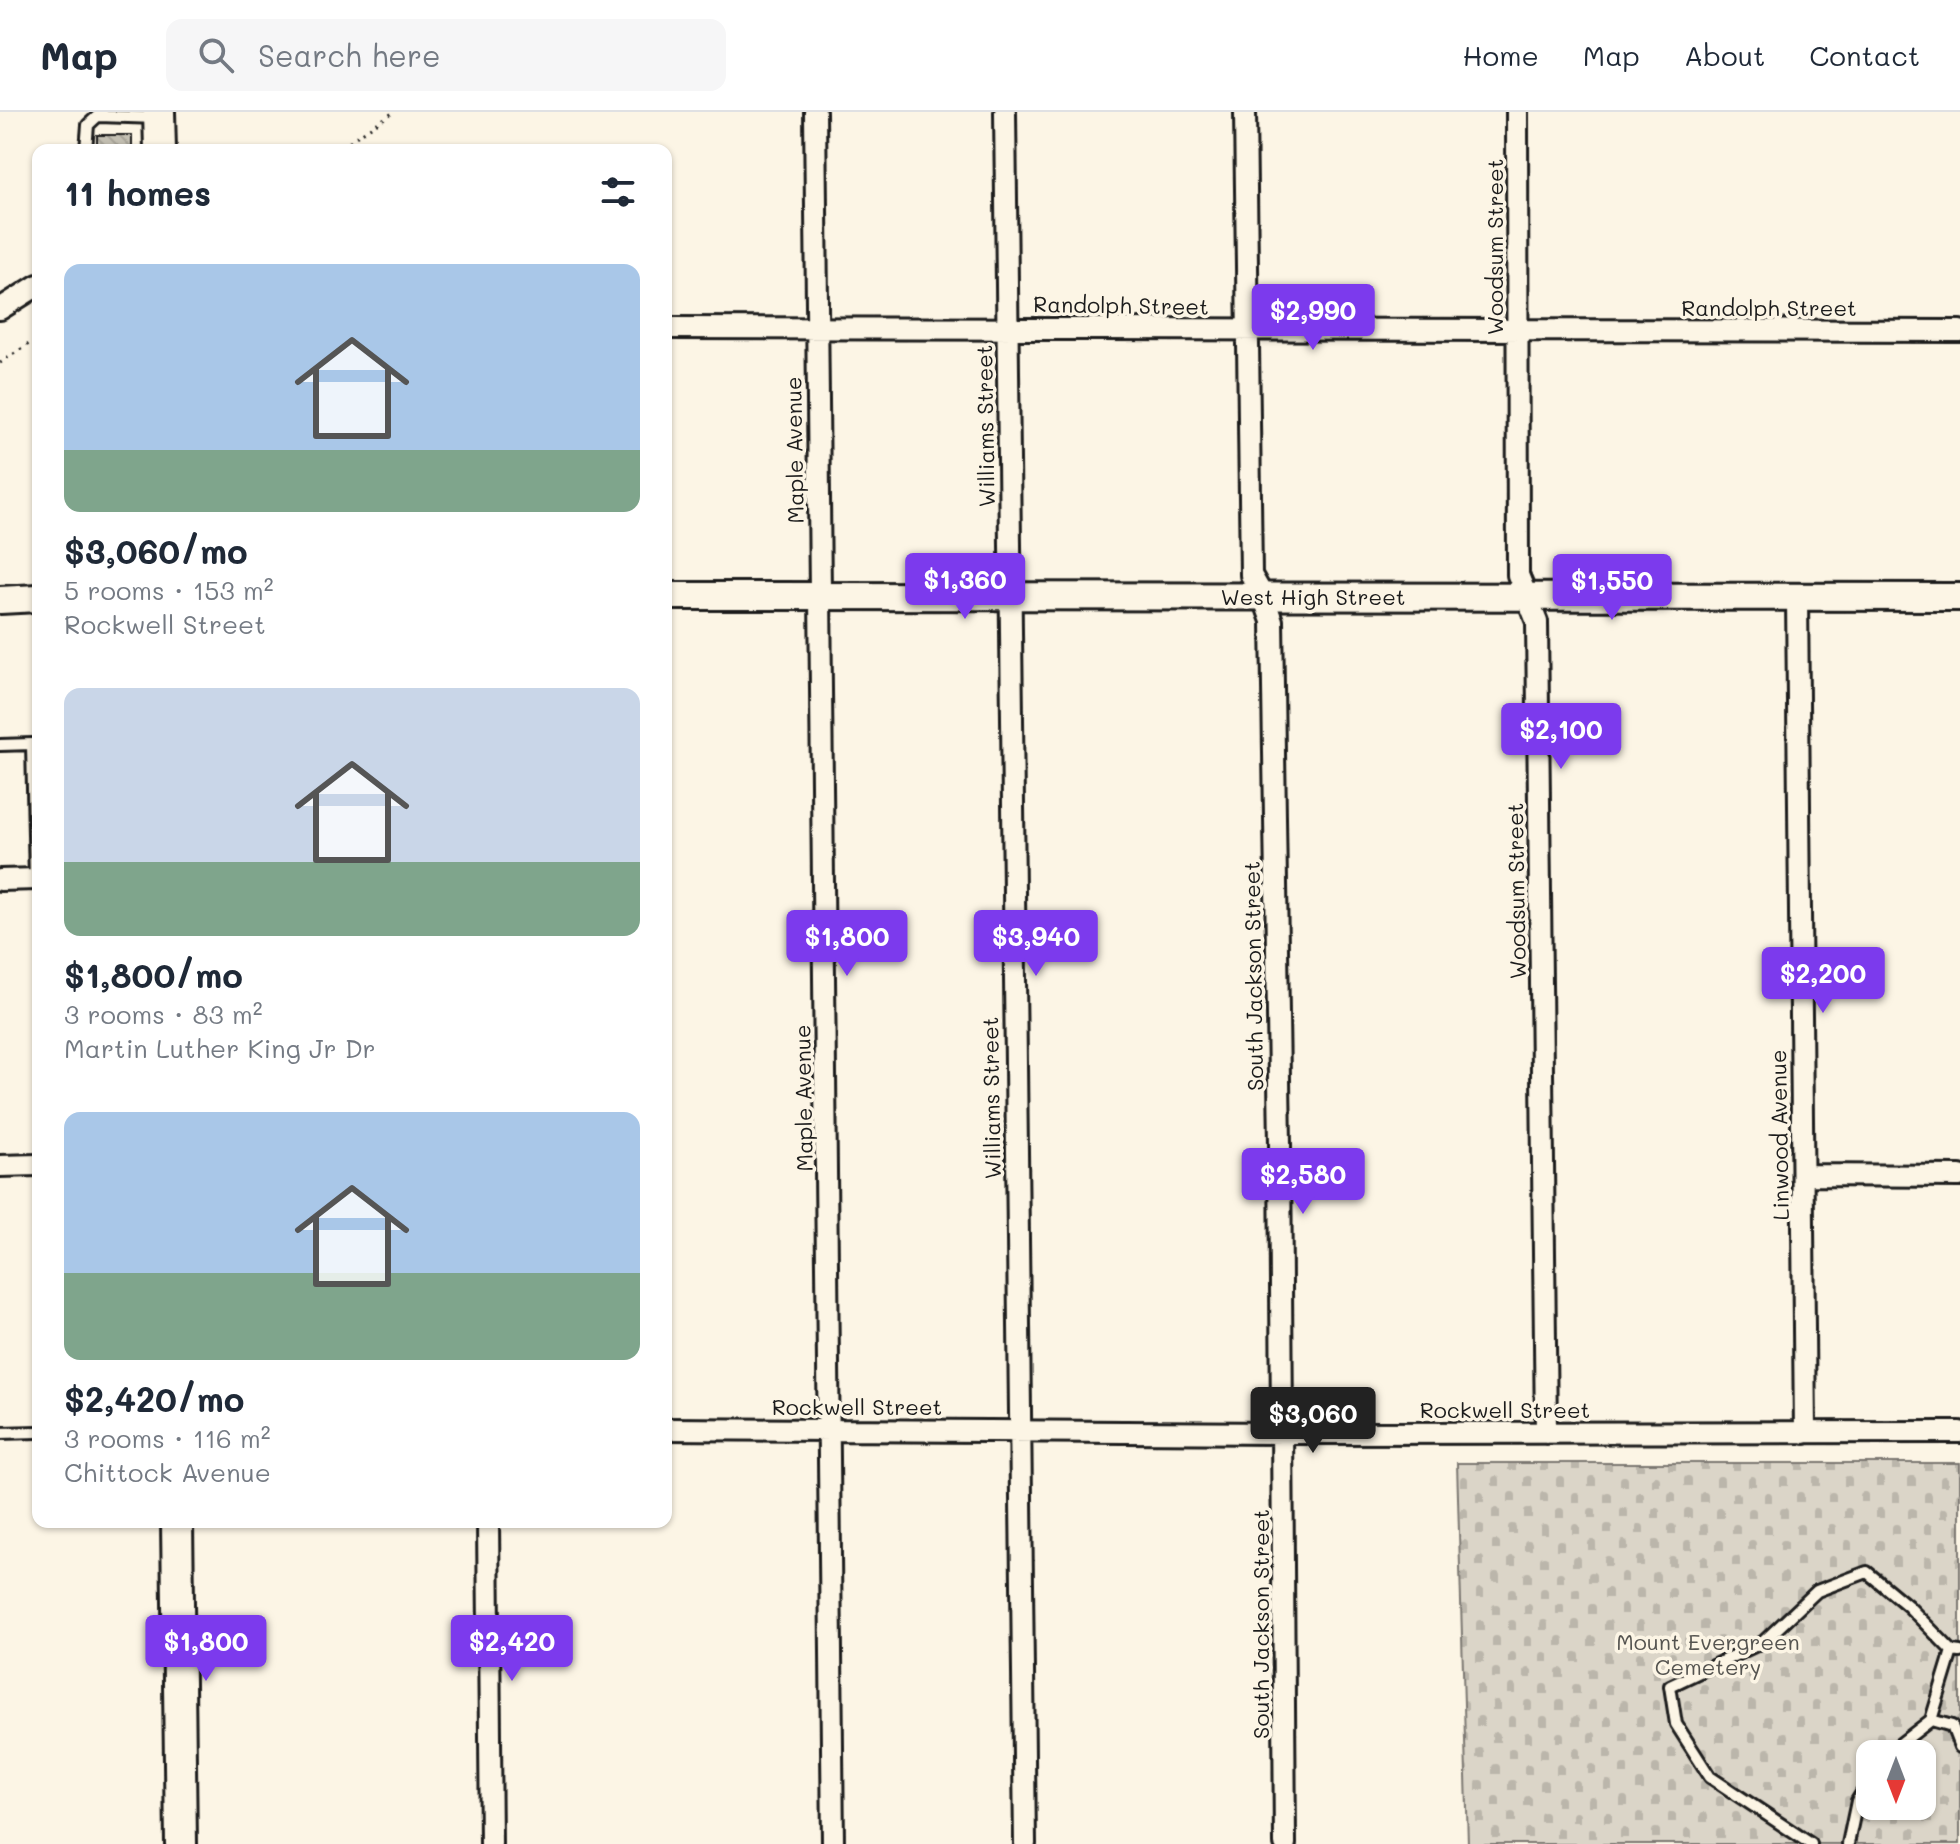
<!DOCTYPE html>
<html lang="en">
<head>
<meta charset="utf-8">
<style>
	:root { --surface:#fff; --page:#f6f6f7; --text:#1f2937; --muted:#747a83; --line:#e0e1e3; --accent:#7c3aed }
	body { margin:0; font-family:Mali,sans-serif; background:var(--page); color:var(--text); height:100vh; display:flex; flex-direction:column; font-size:30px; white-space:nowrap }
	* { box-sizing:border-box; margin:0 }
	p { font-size:26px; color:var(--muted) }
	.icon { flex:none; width:44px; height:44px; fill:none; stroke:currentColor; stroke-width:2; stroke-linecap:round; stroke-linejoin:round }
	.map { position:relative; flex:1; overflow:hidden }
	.drawer { position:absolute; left:32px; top:32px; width:640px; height:1384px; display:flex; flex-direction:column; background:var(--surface); border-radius:16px; box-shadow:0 2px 6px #0004 }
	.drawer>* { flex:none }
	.needle { width:52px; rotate:180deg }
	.controls { position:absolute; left:1856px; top:1628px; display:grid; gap:16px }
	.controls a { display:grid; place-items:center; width:80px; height:80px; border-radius:16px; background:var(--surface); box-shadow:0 2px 6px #0004; font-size:40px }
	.price { position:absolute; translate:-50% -68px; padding:0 18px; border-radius:8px; background:var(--accent); color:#fff; font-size:26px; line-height:52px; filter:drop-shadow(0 2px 4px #0008) }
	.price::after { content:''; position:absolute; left:50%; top:48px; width:24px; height:18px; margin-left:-12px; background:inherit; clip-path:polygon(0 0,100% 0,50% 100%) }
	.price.on { background:#222; color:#fff }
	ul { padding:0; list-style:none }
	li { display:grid; align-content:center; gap:16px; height:424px; padding:0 32px }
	li span { display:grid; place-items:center; height:248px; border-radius:16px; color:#555 }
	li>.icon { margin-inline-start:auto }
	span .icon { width:144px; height:144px; fill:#fffc; stroke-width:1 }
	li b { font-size:34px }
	h2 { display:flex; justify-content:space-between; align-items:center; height:96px; padding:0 32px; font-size:34px }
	header { display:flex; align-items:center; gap:48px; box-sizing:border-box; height:112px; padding:0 40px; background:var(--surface); border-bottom:2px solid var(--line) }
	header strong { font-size:38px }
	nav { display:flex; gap:44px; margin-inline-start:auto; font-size:28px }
	.search { width:560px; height:72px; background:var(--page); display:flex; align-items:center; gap:20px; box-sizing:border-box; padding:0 28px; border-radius:16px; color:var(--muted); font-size:30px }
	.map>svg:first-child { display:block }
	.cemetery { fill:url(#cemetery-stones); stroke:#7c7872; stroke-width:2; fill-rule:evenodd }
	.building { fill:url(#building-back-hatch); stroke:#1c1c1c; stroke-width:2 }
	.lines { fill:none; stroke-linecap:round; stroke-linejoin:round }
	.service-casing { stroke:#1c1c1c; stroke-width:16 }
	.minor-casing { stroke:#1c1c1c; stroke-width:26 }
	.tertiary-casing { stroke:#1c1c1c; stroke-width:32 }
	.secondary-casing { stroke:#1c1c1c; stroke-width:36 }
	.path { stroke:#1c1c1c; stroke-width:3; stroke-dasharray:2 6; stroke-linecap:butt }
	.service { stroke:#fcf5e5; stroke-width:10 }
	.minor { stroke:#fcf5e5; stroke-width:20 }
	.tertiary { stroke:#fcf5e5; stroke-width:26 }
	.secondary { stroke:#fcf5e5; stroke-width:30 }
	.labels { text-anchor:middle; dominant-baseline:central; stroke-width:7; stroke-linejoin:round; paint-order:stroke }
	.street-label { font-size:22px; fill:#1c1c1c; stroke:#fcf5e5 }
	.park-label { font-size:22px; fill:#555450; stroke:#fcf5e5 }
</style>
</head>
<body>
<header>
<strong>Map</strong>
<div class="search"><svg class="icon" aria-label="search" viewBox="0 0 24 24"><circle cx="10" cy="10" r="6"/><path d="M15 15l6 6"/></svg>Search here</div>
<nav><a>Home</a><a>Map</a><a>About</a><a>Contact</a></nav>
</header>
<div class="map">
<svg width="1960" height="1732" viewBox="0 0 1960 1732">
	<defs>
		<pattern id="cemetery-stones" width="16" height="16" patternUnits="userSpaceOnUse" patternTransform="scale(2)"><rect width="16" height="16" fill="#dbd5c8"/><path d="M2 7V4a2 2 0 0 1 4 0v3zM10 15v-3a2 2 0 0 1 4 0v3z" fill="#bbb6ab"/></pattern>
		<pattern id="building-back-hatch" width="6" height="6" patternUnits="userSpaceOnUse" patternTransform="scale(2)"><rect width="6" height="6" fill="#c4c0b3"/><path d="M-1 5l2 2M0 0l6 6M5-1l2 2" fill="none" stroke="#a8a499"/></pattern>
	</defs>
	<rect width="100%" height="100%" fill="#fcf5e5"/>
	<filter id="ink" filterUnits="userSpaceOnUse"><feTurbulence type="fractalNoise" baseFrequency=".0125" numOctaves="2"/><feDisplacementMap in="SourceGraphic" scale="16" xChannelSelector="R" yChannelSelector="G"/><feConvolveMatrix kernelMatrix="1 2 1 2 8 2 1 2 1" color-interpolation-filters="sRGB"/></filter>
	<g filter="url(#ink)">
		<!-- cemetery -->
		<path class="cemetery" d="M 1457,1351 L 1960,1351 L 1960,1732 L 1468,1732 ZM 1870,1642 L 1922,1642 L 1922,1694 L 1870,1694 Z"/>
		<!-- building -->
		<path class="building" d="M 97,23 L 132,23 L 132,38 L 97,38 Z"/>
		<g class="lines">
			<defs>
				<path id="service" d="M 99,4 L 157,6
					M 86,38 L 88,13 L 102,0
					M 0,633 L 32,632 L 35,767
					M 0,1321 L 38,1320
					M 1931,1608 L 1952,1539
					M 1887,1642 L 1931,1608 L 1952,1614 L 1960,1635
					M 1811,1732 L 1710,1665 L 1676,1612 L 1670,1574 L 1763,1530 L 1817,1479 L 1867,1460 L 1908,1494 L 1952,1539 L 1960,1540
					M 1848,1732 L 1857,1689 L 1870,1668"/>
				<path id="minor" d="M 815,0 L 833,1732
					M 1005,0 L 1025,1732
					M 1245,0 L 1251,463 L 1263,484 L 1272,509 L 1280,1033 L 1285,1732
					M 1517,0 L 1518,463 L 1537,510 L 1546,1321
					M 0,197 L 38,173
					M 666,216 L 1960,219
					M 1797,485 L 1805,1321
					M 0,768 L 38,767
					M 0,1054 L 38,1053
					M 1804,1063 L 1960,1064
					M 666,1317 L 1282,1321 L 1960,1320
					M 488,1410 L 491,1732"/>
				<path id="tertiary" d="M 666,484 L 1960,485
					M 0,488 L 38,486"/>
				<path id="secondary" d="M 159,0 L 160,38
					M 177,1410 L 181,1732"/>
			</defs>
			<!-- service casing -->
			<use href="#service" class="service-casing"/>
			<!-- minor casing -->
			<use href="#minor" class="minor-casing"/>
			<!-- tertiary casing -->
			<use href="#tertiary" class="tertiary-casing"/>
			<!-- secondary casing -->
			<use href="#secondary" class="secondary-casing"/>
			<!-- path -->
			<path class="path" d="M 336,38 L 394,0
				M 0,251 L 38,226"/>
			<!-- service -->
			<use href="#service" class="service"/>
			<!-- minor -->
			<use href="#minor" class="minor"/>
			<!-- tertiary -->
			<use href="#tertiary" class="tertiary"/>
			<!-- secondary -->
			<use href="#secondary" class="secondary"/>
		</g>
	</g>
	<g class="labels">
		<!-- street labels -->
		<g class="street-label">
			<text transform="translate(1494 135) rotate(-90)">Woodsum Street</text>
			<text transform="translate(1121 193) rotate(1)">Randolph Street</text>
			<text x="1769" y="195">Randolph Street</text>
			<text transform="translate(985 314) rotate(-91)">Williams Street</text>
			<text transform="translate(794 338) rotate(-91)">Maple Avenue</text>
			<text x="1313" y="484">West High Street</text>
			<text transform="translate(1516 779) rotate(-91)">Woodsum Street</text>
			<text transform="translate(1253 864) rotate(-91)">South Jackson Street</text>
			<text transform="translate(803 986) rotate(-91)">Maple Avenue</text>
			<text transform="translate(991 986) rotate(-91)">Williams Street</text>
			<text transform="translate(1779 1023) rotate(-91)">Linwood Avenue</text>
			<text x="857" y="1294">Rockwell Street</text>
			<text x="1505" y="1297">Rockwell Street</text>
			<text transform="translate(1260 1512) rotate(-90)">South Jackson Street</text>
		</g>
		<!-- park labels -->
		<g class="park-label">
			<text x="1708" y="1529">Mount Evergreen<tspan x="1708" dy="25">Cemetery</tspan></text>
		</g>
	</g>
</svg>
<div class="controls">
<a><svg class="needle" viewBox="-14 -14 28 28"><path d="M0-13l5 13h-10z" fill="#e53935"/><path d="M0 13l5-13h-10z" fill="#747a83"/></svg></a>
</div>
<b class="price" style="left:1313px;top:240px">$2,990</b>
<b class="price" style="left:965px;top:509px">$1,360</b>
<b class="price" style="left:1612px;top:510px">$1,550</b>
<b class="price" style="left:1561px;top:659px">$2,100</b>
<b class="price" style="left:847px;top:866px">$1,800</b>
<b class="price" style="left:1036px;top:866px">$3,940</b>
<b class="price" style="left:1823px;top:903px">$2,200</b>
<b class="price" style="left:1303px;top:1104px">$2,580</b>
<b class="price on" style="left:1313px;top:1343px">$3,060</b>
<b class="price" style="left:206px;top:1571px">$1,800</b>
<b class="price" style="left:512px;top:1571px">$2,420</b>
<section class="drawer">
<h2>11 homes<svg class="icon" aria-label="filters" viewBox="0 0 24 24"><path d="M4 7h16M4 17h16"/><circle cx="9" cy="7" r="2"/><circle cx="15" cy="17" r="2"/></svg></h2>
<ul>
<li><span style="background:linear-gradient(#a9c7e8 75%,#7fa58c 0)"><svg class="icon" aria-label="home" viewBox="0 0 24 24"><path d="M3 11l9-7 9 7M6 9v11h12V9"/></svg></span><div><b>$3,060/mo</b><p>5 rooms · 153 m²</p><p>Rockwell Street</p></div></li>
<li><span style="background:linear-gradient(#c9d6e8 70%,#7fa58c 0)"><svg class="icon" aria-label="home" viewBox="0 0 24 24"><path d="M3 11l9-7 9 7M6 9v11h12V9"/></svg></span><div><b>$1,800/mo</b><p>3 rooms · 83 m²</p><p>Martin Luther King Jr Dr</p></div></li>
<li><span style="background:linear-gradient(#a9c7e8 65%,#7fa58c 0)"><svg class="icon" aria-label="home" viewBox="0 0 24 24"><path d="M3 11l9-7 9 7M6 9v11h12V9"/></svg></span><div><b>$2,420/mo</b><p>3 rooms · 116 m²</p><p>Chittock Avenue</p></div></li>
</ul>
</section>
</div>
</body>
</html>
